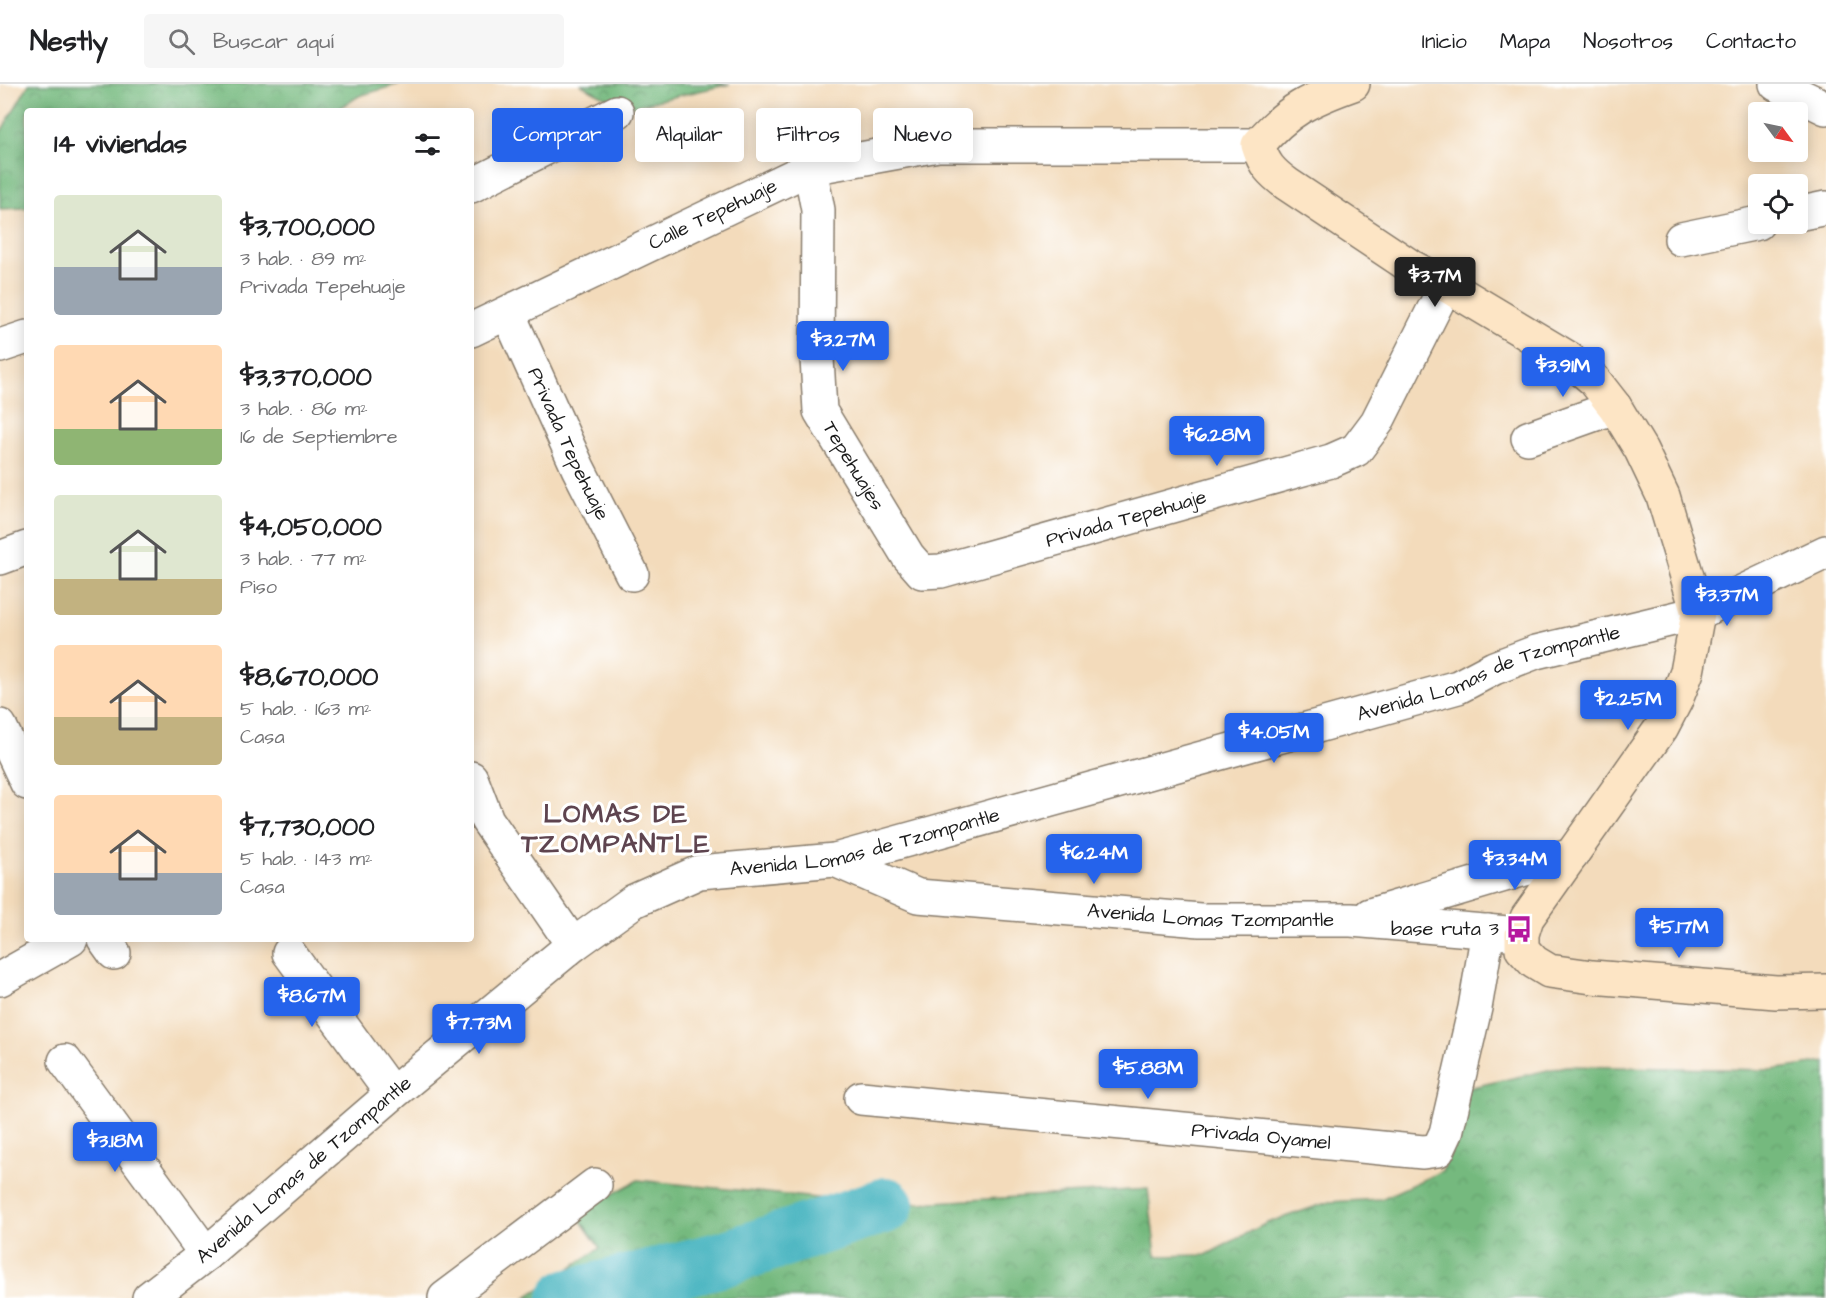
<!DOCTYPE html>
<html lang="es">
<head>
<meta charset="utf-8">
<style>
	:root { --surface:#fff; --page:#f6f6f6; --text:#202124; --muted:#757577; --line:#e0e0e0; --accent:#2563eb }
	body { margin:0; font-family:"Architects Daughter",sans-serif; background:var(--page); color:var(--text); height:100vh; display:flex; flex-direction:column; font-size:22px; white-space:nowrap }
	* { box-sizing:border-box; margin:0 }
	p { font-size:20px; color:var(--muted) }
	.icon { flex:none; width:33px; height:33px; fill:none; stroke:currentColor; stroke-width:2; stroke-linecap:round; stroke-linejoin:round }
	.map { position:relative; flex:1; overflow:hidden }
	.details { position:absolute; left:24px; top:24px; width:450px; height:834px; display:flex; flex-direction:column; background:var(--surface); border-radius:6px; box-shadow:0 3px 15px #0003 }
	.details>* { flex:none }
	.guide { position:absolute; left:492px; top:24px; width:570px; height:54px; display:flex; gap:12px }
	.needle { width:39px; rotate:123deg }
	.controls { position:absolute; left:1748px; top:18px; display:grid; gap:12px }
	.controls a { display:grid; place-items:center; width:60px; height:60px; border-radius:6px; background:var(--surface); box-shadow:0 3px 15px #0003; font-size:30px }
	.price { position:absolute; translate:-50% -51px; padding:0 14px; border-radius:6px; background:var(--accent); color:#fff; font-size:20px; line-height:39px; filter:drop-shadow(0 2px 3px #0008) }
	.price::after { content:''; position:absolute; left:50%; top:36px; width:18px; height:14px; margin-left:-9px; background:inherit; clip-path:polygon(0 0,100% 0,50% 100%) }
	.price.current { background:#222; color:#fff }
	ul { padding:0; list-style:none }
	li { display:flex; align-items:center; gap:18px; height:150px; padding:0 30px }
	li span { display:grid; place-items:center; flex:none; width:168px; height:120px; border-radius:6px; color:#555 }
	li>.icon { margin-inline-start:auto }
	span .icon { width:72px; height:72px; fill:#fffc; stroke-width:1 }
	li b { font-size:26px }
	h2 { display:flex; justify-content:space-between; align-items:center; height:72px; padding:0 30px; font-size:26px }
	.chip { padding:0 21px; border-radius:6px; background:var(--surface); box-shadow:0 3px 15px #0003; font-size:21px; line-height:54px }
	.chip.current { background:var(--accent); color:#fff }
	header { display:flex; align-items:center; gap:36px; box-sizing:border-box; height:84px; padding:0 30px; background:var(--surface); border-bottom:2px solid var(--line) }
	header strong { font-size:28px }
	nav { display:flex; gap:33px; margin-inline-start:auto; font-size:21px }
	.search { width:420px; height:54px; background:var(--page); display:flex; align-items:center; gap:15px; box-sizing:border-box; padding:0 21px; border-radius:6px; color:var(--muted); font-size:22px }
	.map>svg:first-child { display:block }
	.forest { fill:url(#forest-crowns); stroke:#486a4d; stroke-width:1.5 }
	.lines { fill:none; stroke-linecap:round; stroke-linejoin:round }
	.river { stroke:#44b3bf; stroke-width:56 }
	.street-casing { stroke:#887c6c; stroke-width:36 }
	.secondary-casing { stroke:#887c6c; stroke-width:36 }
	.street { stroke:#fff; stroke-width:33 }
	.secondary { stroke:#fde5c5; stroke-width:33 }
	.labels { text-anchor:middle; dominant-baseline:central; stroke-width:6; stroke-linejoin:round; paint-order:stroke }
	.street-label { font-size:20px; fill:#1c1c1c; stroke:#fff }
	.poi-label { font-size:20px; fill:#1c1c1c; stroke:#fff; text-anchor:end }
	.district-label { font-size:26px; font-weight:bold; letter-spacing:1.5px; fill:#5e444f; stroke:#fff }
</style>
</head>
<body>
<header>
<strong>Nestly</strong>
<div class="search"><svg class="icon" aria-label="search" viewBox="0 0 24 24"><circle cx="10" cy="10" r="6"/><path d="M15 15l6 6"/></svg>Buscar aquí</div>
<nav><a>Inicio</a><a>Mapa</a><a>Nosotros</a><a>Contacto</a></nav>
</header>
<div class="map">
<svg width="1826" height="1214" viewBox="0 0 1826 1214">
	<defs>
		<pattern id="forest-crowns" width="20" height="18" patternUnits="userSpaceOnUse" patternTransform="scale(1.5)"><rect width="20" height="18" fill="#74b97e"/><path d="M2 6a3 3 0 1 1 6 0M12 15a3 3 0 1 1 6 0" fill="none" stroke="#649e6c"/></pattern>
	</defs>
	<rect width="100%" height="100%" fill="#fff"/>
	<filter id="ink" filterUnits="userSpaceOnUse"><feTurbulence type="fractalNoise" baseFrequency=".0167" numOctaves="2"/><feDisplacementMap in="SourceGraphic" scale="12" xChannelSelector="R" yChannelSelector="G"/><feConvolveMatrix kernelMatrix="1 2 1 2 8 2 1 2 1" color-interpolation-filters="sRGB"/></filter>
	<filter id="wash" filterUnits="userSpaceOnUse"><feTurbulence type="fractalNoise" baseFrequency=".008" numOctaves="4" result="noise"/><feDisplacementMap in="SourceGraphic" scale="24" xChannelSelector="R" yChannelSelector="G"/><feGaussianBlur stdDeviation="1.35" result="paint"/><feColorMatrix in="noise" values="0 0 0 0 0 0 0 0 0 0 0 0 0 0 0 0 0 1.4 0 .05"/><feComposite in="paint" operator="in"/></filter>
	<g filter="url(#wash)">
		<rect width="100%" height="100%" fill="#f3dbbb"/>
		<!-- forest -->
		<path class="forest" d="M 29,0 L 399,0 L 359,12 L 335,27 L 27,27 L 27,124 L 0,125 L 0,49 Z
			M 580,0 L 730,0 L 625,24 Z
			M 1826,978 L 1826,1214 L 525,1214 L 600,1164 L 576,1130 L 638,1096 L 886,1121 L 1148,1105 L 1156,1172 L 1206,1171 L 1267,1139 L 1329,1118 L 1381,1115 L 1442,1087 L 1468,1004 L 1566,982 L 1772,986 Z"/>
		<g class="lines">
			<!-- river -->
			<path class="river" d="M 566,1214 L 723,1175 L 886,1121"/>
		</g>
	</g>
	<g filter="url(#ink)">
		<g class="lines">
			<defs>
				<g id="street">
					<path d="M 1776,0 L 1826,24"/>
					<path id="s1" d="M 810,84 L 818,126 L 817,274 L 820,327 L 908,472 L 922,488 L 941,487 L 1331,377 L 1356,366 L 1377,338 L 1446,201"/>
					<path d="M 471,102 L 617,28"/>
					<path d="M 1797,130 L 1826,124"/>
					<path d="M 1681,155 L 1758,139"/>
					<path id="s2" d="M 508,229 L 578,384 L 632,490"/>
					<path id="s3" d="M 471,246 L 810,84 L 938,61 L 1258,61"/>
					<path d="M 0,262 L 27,253"/>
					<path d="M 1528,354 L 1615,323"/>
					<path d="M 0,474 L 27,464"/>
					<path d="M 0,642 L 27,699"/>
					<path d="M 471,694 L 487,736 L 573,861"/>
					<path id="s4" d="M 835,776 L 918,812 L 1200,836 L 1351,836 L 1508,849"/>
					<path d="M 1370,831 L 1572,771"/>
					<path d="M 104,855 L 114,869"/>
					<path d="M 289,869 L 392,1010"/>
					<path d="M 0,895 L 71,855"/>
					<path d="M 65,977 L 206,1170"/>
					<path id="s5" d="M 861,1014 L 1423,1068 L 1438,1066 L 1446,1049 L 1475,924 L 1488,847"/>
					<path id="s6" d="M 149,1214 L 206,1170 L 392,1010 L 573,861 L 634,817 L 699,788 L 835,776 L 1458,603 L 1494,584 L 1536,568 L 1698,529 L 1826,468"/>
					<path d="M 445,1214 L 595,1101"/>
				</g>
				<path id="secondary" d="M 1353,0 C 1311,15 1287,26 1258,61 C 1264,81 1271,88 1287,100 L 1410,182 L 1446,201 L 1568,274 L 1594,296 L 1615,323 L 1641,366 L 1663,412 L 1698,529 L 1687,588 L 1676,616 L 1662,643 L 1527,834 L 1522,850 L 1522,865 L 1534,878 L 1549,887 L 1592,893 L 1776,908 L 1826,907"/>
			</defs>
			<!-- street casing -->
			<use href="#street" class="street-casing"/>
			<!-- secondary casing -->
			<use href="#secondary" class="secondary-casing"/>
			<!-- street -->
			<use href="#street" class="street"/>
			<!-- secondary -->
			<use href="#secondary" class="secondary"/>
		</g>
	</g>
	<!-- icons -->
	<defs>
		<symbol id="bus-bare" viewBox="-9 -9 18 18"><path d="M-5-6H5V4H4V6H2V4H-2V6H-4V4H-5ZM-3.5-4V0h7V-4ZM-3.5 1.2v1.5H-2V1.2ZM2 1.2v1.5H3.5V1.2Z" fill="#b5179e" stroke="#fff" stroke-width="2.5" paint-order="stroke"/></symbol>
	</defs>
	<g fill-rule="evenodd">
		<use href="#bus-bare" x="1500" y="826" width="38" height="38"/>
	</g>
	<g class="labels">
		<!-- street labels -->
		<g class="street-label">
			<text stroke="none"><textPath href="#s3" startOffset="268">Calle Tepehuaje</textPath></text>
			<text stroke="none"><textPath href="#s2" startOffset="144">Privada Tepehuaje</textPath></text>
			<text stroke="none"><textPath href="#s1" startOffset="308">Tepehuajes</textPath></text>
			<text stroke="none"><textPath href="#s1" startOffset="646">Privada Tepehuaje</textPath></text>
			<text stroke="none"><textPath href="#s6" startOffset="1515">Avenida Lomas de Tzompantle</textPath></text>
			<text stroke="none"><textPath href="#s6" startOffset="867">Avenida Lomas de Tzompantle</textPath></text>
			<text stroke="none"><textPath href="#s4" startOffset="384">Avenida Lomas Tzompantle</textPath></text>
			<text stroke="none"><textPath href="#s5" startOffset="402">Privada Oyamel</textPath></text>
			<text stroke="none"><textPath href="#s6" startOffset="201">Avenida Lomas de Tzompantle</textPath></text>
		</g>
		<!-- poi labels -->
		<g class="poi-label">
			<text x="1499" y="845">base ruta 3</text>
		</g>
		<!-- district labels -->
		<g class="district-label">
			<text x="616" y="730">LOMAS DE<tspan x="616" dy="30">TZOMPANTLE</tspan></text>
		</g>
	</g>
</svg>
<div class="controls">
<a><svg class="needle" viewBox="-14 -14 28 28"><path d="M0-13l5 13h-10z" fill="#e53935"/><path d="M0 13l5-13h-10z" fill="#757577"/></svg></a>
<a><svg class="icon" aria-label="locate" viewBox="0 0 24 24"><circle cx="12" cy="12" r="6"/><path d="M12 2v4M12 18v4M2 12h4M18 12h4"/></svg></a>
</div>
<b class="price current" style="left:1435px;top:224px">$3.7M</b>
<b class="price" style="left:843px;top:288px">$3.27M</b>
<b class="price" style="left:1563px;top:314px">$3.91M</b>
<b class="price" style="left:1217px;top:383px">$6.28M</b>
<b class="price" style="left:1727px;top:543px">$3.37M</b>
<b class="price" style="left:1628px;top:647px">$2.25M</b>
<b class="price" style="left:1274px;top:680px">$4.05M</b>
<b class="price" style="left:1094px;top:801px">$6.24M</b>
<b class="price" style="left:1515px;top:807px">$3.34M</b>
<b class="price" style="left:1679px;top:875px">$5.17M</b>
<b class="price" style="left:312px;top:944px">$8.67M</b>
<b class="price" style="left:479px;top:971px">$7.73M</b>
<b class="price" style="left:1148px;top:1016px">$5.88M</b>
<b class="price" style="left:115px;top:1089px">$3.18M</b>
<div class="guide">
<a class="chip current">Comprar</a>
<a class="chip">Alquilar</a>
<a class="chip">Filtros</a>
<a class="chip">Nuevo</a>
</div>
<section class="details">
<h2>14 viviendas<svg class="icon" aria-label="filters" viewBox="0 0 24 24"><path d="M4 7h16M4 17h16"/><circle cx="9" cy="7" r="2"/><circle cx="15" cy="17" r="2"/></svg></h2>
<ul>
<li><span style="background:linear-gradient(#dfe7d0 60%,#9aa5b1 0)"><svg class="icon" aria-label="home" viewBox="0 0 24 24"><path d="M3 11l9-7 9 7M6 9v11h12V9"/></svg></span><div><b>$3,700,000</b><p>3 hab. · 89 m²</p><p>Privada Tepehuaje</p></div></li>
<li><span style="background:linear-gradient(#ffd9b3 70%,#8fb573 0)"><svg class="icon" aria-label="home" viewBox="0 0 24 24"><path d="M3 11l9-7 9 7M6 9v11h12V9"/></svg></span><div><b>$3,370,000</b><p>3 hab. · 86 m²</p><p>16 de Septiembre</p></div></li>
<li><span style="background:linear-gradient(#dfe7d0 70%,#c2b280 0)"><svg class="icon" aria-label="home" viewBox="0 0 24 24"><path d="M3 11l9-7 9 7M6 9v11h12V9"/></svg></span><div><b>$4,050,000</b><p>3 hab. · 77 m²</p><p>Piso</p></div></li>
<li><span style="background:linear-gradient(#ffd9b3 60%,#c2b280 0)"><svg class="icon" aria-label="home" viewBox="0 0 24 24"><path d="M3 11l9-7 9 7M6 9v11h12V9"/></svg></span><div><b>$8,670,000</b><p>5 hab. · 163 m²</p><p>Casa</p></div></li>
<li><span style="background:linear-gradient(#ffd9b3 65%,#9aa5b1 0)"><svg class="icon" aria-label="home" viewBox="0 0 24 24"><path d="M3 11l9-7 9 7M6 9v11h12V9"/></svg></span><div><b>$7,730,000</b><p>5 hab. · 143 m²</p><p>Casa</p></div></li>
</ul>
</section>
</div>
</body>
</html>
